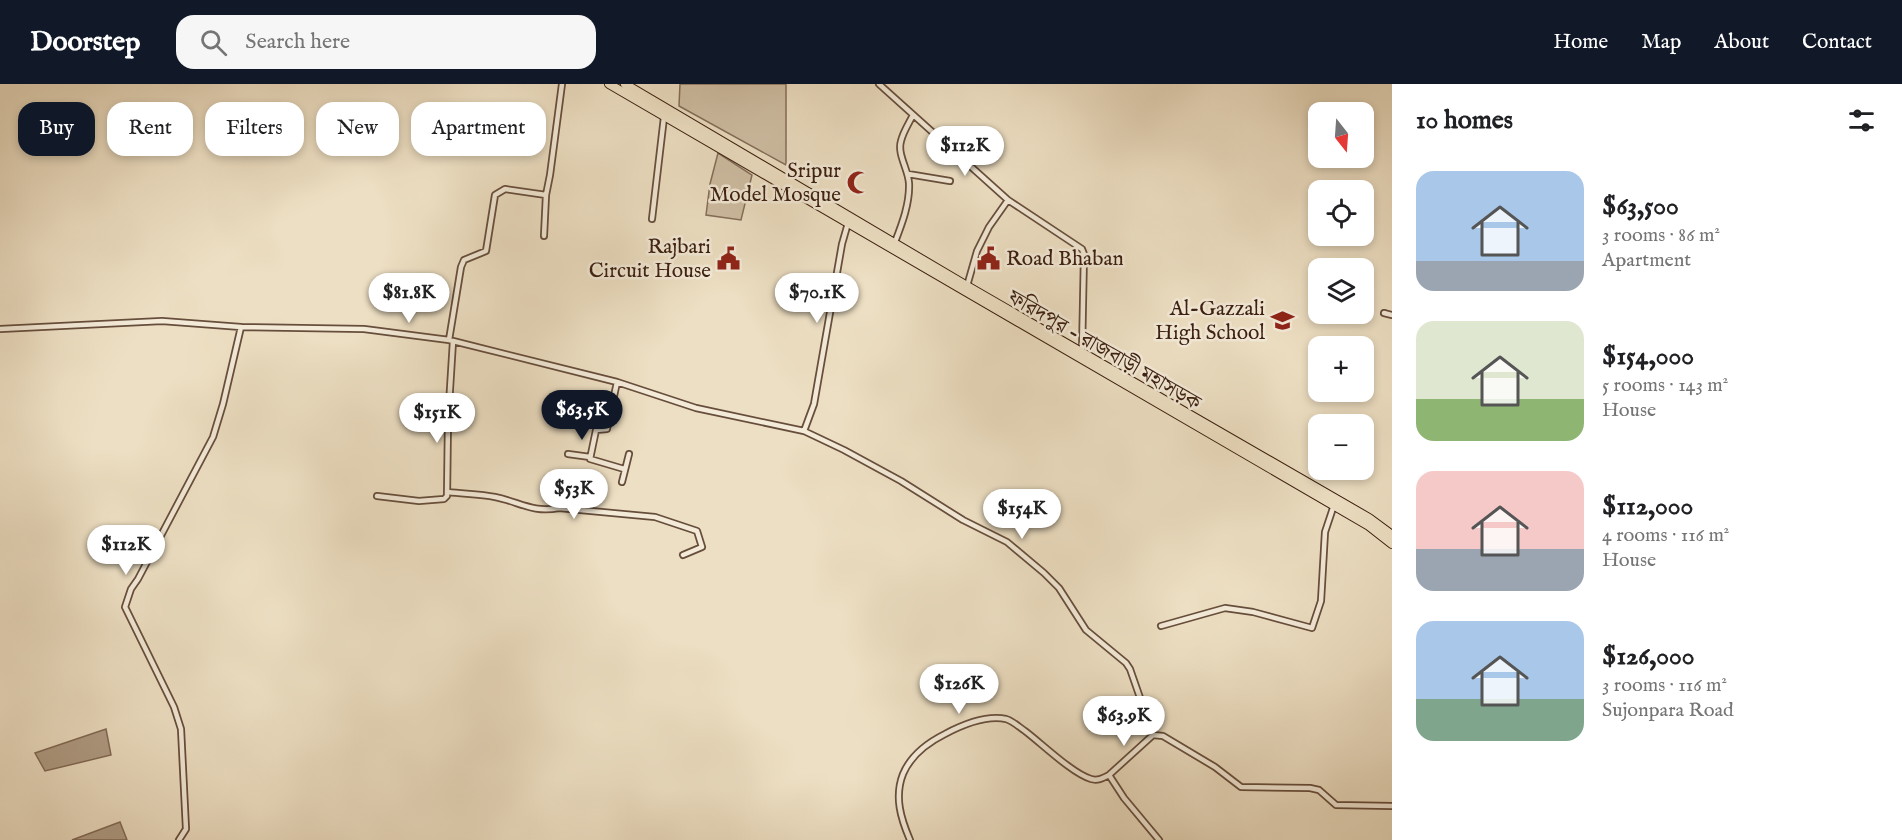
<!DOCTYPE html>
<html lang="en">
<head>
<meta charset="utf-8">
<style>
	:root { --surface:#fff; --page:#f6f6f6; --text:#202124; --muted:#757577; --accent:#111827 }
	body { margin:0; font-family:"IM FELL English","Noto Serif Bengali",serif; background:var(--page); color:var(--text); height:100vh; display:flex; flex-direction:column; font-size:22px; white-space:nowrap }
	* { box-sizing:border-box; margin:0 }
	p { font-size:20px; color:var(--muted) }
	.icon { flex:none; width:33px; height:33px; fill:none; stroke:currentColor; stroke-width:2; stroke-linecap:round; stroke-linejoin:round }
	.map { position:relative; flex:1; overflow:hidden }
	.panel { display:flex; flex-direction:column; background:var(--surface); width:510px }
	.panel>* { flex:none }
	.top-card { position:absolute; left:18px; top:18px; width:570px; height:54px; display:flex; gap:12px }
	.needle { width:39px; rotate:163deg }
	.buttons { position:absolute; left:1308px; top:18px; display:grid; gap:12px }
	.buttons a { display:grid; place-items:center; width:66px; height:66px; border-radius:12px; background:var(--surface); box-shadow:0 3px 9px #0003; font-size:30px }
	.price { position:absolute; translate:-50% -51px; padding:0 14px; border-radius:21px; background:#fff; color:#222; font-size:20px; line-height:39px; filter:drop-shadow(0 2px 3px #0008) }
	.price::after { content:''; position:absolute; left:50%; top:36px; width:18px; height:14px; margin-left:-9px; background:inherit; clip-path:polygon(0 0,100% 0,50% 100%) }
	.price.current { background:var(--accent); color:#fff }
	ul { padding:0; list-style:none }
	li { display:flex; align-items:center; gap:18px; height:150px; padding:0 24px }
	li span { display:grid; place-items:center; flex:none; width:168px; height:120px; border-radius:18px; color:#555 }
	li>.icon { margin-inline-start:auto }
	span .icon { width:72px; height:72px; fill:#fffc; stroke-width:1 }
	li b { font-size:26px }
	h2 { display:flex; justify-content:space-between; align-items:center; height:72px; padding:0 24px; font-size:26px }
	.pill { padding:0 21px; border-radius:18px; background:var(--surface); box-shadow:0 3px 9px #0003; font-size:21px; line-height:54px }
	.pill.current { background:var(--accent); color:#fff }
	header { display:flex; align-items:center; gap:36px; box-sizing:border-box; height:84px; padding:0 30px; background:var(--accent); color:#fff }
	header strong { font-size:28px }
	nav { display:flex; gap:33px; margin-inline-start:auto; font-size:21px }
	.search { width:420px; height:54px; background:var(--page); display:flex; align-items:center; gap:15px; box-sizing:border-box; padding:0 21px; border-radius:18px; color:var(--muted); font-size:22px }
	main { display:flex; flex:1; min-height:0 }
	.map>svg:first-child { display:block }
	.green { fill:#cfbea4; stroke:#846e5a; stroke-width:1.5 }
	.water { fill:#b09d86; stroke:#816a56; stroke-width:1.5 }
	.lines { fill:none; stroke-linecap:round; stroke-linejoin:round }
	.minor-casing { stroke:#674e3c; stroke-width:8 }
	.primary-casing { stroke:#3a1e0f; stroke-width:10 }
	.minor { stroke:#f3ead8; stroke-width:4.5 }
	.primary { stroke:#eddfc3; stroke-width:8 }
	.labels { text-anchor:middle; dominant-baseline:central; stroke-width:5; stroke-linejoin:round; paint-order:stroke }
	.poi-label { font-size:21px; fill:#3a1e0f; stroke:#f3ead8; text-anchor:end }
	.street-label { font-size:21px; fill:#3a1e0f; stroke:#f3ead8 }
</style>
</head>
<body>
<header>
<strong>Doorstep</strong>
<div class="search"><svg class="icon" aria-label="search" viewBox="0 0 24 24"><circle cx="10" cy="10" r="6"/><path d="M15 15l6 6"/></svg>Search here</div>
<nav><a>Home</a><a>Map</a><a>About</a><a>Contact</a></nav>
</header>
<main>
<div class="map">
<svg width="1392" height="756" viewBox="0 0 1392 756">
	<rect width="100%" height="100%" fill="#eddfc3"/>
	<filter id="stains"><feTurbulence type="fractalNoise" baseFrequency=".00333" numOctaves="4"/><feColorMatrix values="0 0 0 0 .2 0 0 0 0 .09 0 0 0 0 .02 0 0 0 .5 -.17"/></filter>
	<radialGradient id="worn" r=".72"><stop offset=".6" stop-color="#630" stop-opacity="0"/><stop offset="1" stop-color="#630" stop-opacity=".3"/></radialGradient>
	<!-- green -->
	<path class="green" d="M 680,0 L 786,0 L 786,81 L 679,22 Z
		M 718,69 L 752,91 L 741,136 L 706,131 L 710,100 Z"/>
	<!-- water -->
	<path class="water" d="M 106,645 L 111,671 L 45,687 L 35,669 Z
		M 120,738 L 127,756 L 72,756 Z"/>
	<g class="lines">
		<defs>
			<path id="minor" d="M 879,0 L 1008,116 L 989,143 L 977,167 L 967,202
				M 908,90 L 950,97
				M 1008,116 L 1082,165 L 1084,170 L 1082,267
				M 652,135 L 664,33
				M 544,152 L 546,111
				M 895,158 C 902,140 910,119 909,99 C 908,85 897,70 901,57 C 903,48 909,39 913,31
				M 1384,229 L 1392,231
				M 0,245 L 162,237 L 241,243 L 364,245 L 449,256 L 617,298 L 696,324 L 804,347 L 844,366 L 901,397 L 963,436 L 1007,458 L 1044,489 L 1059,504 L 1086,546 L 1126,579 L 1130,585 L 1153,651
				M 449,256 L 461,183 L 464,176 L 486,167 L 495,111 L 505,105 L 546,111 L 550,91 L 562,0
				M 617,298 L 607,345 L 596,346 L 590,375 L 624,385
				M 804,347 L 814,320 L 842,160 L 848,139
				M 568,370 L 590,373
				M 622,398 L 629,370
				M 448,408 C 464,410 480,410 495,413 C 520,418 532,429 559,424 L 655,433 L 697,447 L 702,463 L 683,471
				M 377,412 L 419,417 L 444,415 L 447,412 L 448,337 L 453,257
				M 1161,542 L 1225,524 L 1253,528 L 1312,544 L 1321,517 L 1325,448 L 1334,421
				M 1109,691 L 1124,714 L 1159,756
				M 179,756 L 186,745 L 181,645 L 174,623 L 125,523 L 131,505 L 138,495 L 213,353 L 223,320 L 241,243
				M 910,756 C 901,735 894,713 903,690 C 911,671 927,659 945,650 C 962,641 986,631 1006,635 C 1013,637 1019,643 1025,647 C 1041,659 1073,690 1091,695 C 1098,697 1103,694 1109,691 L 1153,651 L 1163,652 L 1215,683 L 1241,703 L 1310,704 L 1319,706 L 1336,721 L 1392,722"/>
			<path id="primary" d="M 609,0 L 1369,442 L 1392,460
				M 625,0 L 967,202 L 1369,434 L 1392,451"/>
		</defs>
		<!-- minor casing -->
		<use href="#minor" class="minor-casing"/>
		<!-- primary casing -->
		<use href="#primary" class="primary-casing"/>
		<!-- minor -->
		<use href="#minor" class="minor"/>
		<!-- primary -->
		<use href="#primary" class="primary"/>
	</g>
	<!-- icons -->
	<defs>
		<symbol id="mosque-bare" viewBox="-9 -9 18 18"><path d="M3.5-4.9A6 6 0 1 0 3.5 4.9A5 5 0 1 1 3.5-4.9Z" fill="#8f2418" stroke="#f3ead8" stroke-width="2.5" paint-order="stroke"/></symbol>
		<symbol id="civic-bare" viewBox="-9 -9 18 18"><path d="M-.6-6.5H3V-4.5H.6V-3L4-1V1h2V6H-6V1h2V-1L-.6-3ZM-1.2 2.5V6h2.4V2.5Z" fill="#8f2418" stroke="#f3ead8" stroke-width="2.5" paint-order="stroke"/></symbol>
		<symbol id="school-bare" viewBox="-9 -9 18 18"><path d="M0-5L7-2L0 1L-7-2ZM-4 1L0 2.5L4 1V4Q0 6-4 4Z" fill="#8f2418" stroke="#f3ead8" stroke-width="2.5" paint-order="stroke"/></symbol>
	</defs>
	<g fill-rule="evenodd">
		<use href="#mosque-bare" x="842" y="82" width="33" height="33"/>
		<use href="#civic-bare" x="712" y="158" width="33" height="33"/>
		<use href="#civic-bare" x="972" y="158" width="33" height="33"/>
		<use href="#school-bare" x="1266" y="220" width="33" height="33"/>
	</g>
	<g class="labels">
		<!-- poi labels -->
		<g class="poi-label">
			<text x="841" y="87">Sripur<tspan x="841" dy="24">Model Mosque</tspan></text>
			<text x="711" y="163">Rajbari<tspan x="711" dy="24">Circuit House</tspan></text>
			<text x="1006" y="175" text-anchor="start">Road Bhaban</text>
			<text x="1265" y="225">Al-Gazzali<tspan x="1265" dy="24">High School</tspan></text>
		</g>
		<!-- street labels -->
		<g class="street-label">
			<text transform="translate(1104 267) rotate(30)">ফরিদপুর - রাজবাড়ী মহাসড়ক</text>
		</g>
	</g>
	<rect width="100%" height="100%" filter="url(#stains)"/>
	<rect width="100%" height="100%" fill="url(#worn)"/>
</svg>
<div class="buttons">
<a><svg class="needle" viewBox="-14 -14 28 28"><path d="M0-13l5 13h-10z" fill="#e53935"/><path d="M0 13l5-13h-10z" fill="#757577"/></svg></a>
<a><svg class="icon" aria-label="locate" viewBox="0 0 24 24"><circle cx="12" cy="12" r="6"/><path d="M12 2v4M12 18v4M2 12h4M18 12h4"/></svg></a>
<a><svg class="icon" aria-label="layers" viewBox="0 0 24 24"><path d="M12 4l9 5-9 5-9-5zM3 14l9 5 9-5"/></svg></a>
<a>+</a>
<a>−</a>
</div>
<b class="price" style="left:965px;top:93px">$112K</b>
<b class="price" style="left:409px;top:240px">$81.8K</b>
<b class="price" style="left:817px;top:240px">$70.1K</b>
<b class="price current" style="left:582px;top:357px">$63.5K</b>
<b class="price" style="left:437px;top:360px">$151K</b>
<b class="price" style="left:574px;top:436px">$53K</b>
<b class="price" style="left:1022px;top:456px">$154K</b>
<b class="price" style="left:126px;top:492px">$112K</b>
<b class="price" style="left:959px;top:631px">$126K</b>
<b class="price" style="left:1124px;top:663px">$63.9K</b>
<div class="top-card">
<a class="pill current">Buy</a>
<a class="pill">Rent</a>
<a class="pill">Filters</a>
<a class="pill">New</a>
<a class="pill">Apartment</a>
</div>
</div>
<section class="panel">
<h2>10 homes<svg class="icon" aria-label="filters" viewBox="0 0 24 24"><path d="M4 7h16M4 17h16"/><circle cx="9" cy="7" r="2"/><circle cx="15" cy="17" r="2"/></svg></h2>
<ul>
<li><span style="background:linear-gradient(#a9c7e8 75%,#9aa5b1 0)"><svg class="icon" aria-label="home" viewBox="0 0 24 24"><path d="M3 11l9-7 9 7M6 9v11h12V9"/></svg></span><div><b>$63,500</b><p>3 rooms · 86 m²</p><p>Apartment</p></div></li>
<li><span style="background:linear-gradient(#dfe7d0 65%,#8fb573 0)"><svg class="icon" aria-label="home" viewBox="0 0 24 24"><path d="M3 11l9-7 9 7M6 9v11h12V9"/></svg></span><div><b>$154,000</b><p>5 rooms · 143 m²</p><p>House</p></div></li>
<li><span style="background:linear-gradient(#f6c9c9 65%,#9aa5b1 0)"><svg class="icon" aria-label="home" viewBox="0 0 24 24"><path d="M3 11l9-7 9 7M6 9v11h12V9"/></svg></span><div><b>$112,000</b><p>4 rooms · 116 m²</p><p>House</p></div></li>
<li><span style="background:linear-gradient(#a9c7e8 65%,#7fa58c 0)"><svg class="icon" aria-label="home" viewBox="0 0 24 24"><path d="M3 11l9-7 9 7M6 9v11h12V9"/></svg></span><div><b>$126,000</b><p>3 rooms · 116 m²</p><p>Sujonpara Road</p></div></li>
</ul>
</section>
</main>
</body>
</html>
